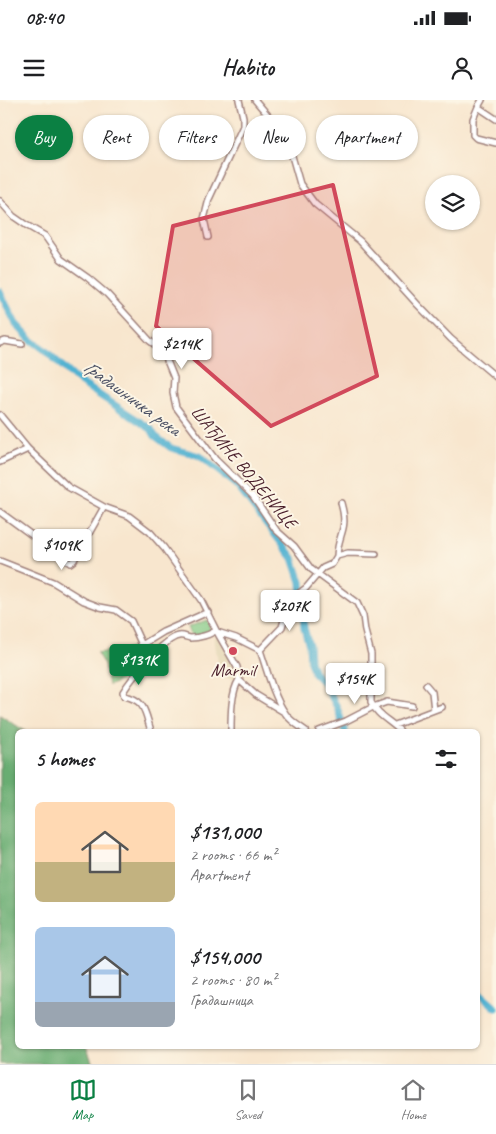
<!DOCTYPE html>
<html lang="en">
<head>
<meta charset="utf-8">
<style>
	:root { --surface:#fff; --page:#f6f6f6; --text:#202124; --muted:#757577; --line:#e0e0e0; --accent:#0b8043 }
	body { margin:0; font-family:Caveat,sans-serif; background:var(--page); color:var(--text); height:100vh; display:flex; flex-direction:column; font-size:19px; white-space:nowrap }
	* { box-sizing:border-box; margin:0 }
	p { font-size:16px; color:var(--muted) }
	.icon { flex:none; width:28px; height:28px; fill:none; stroke:currentColor; stroke-width:2; stroke-linecap:round; stroke-linejoin:round }
	.map { position:relative; flex:1; overflow:hidden }
	.side { position:absolute; left:15px; top:629px; width:465px; height:320px; display:flex; flex-direction:column; background:var(--surface); border-radius:8px; box-shadow:0 1px 4px #0004 }
	.side>* { flex:none }
	.guide { position:absolute; left:15px; top:15px; width:466px; height:45px; display:flex; gap:10px }
	.fabs { position:absolute; left:425px; top:75px; display:grid; gap:10px }
	.fabs a { display:grid; place-items:center; width:55px; height:55px; border-radius:50%; background:var(--surface); box-shadow:0 1px 4px #0004; font-size:25px }
	.price { position:absolute; translate:-50% -42px; padding:0 11px; border-radius:5px; background:#fff; color:#222; font-size:16px; line-height:32px; filter:drop-shadow(0 1px 2px #0008) }
	.price::after { content:''; position:absolute; left:50%; top:30px; width:15px; height:11px; margin-left:-8px; background:inherit; clip-path:polygon(0 0,100% 0,50% 100%) }
	.price.current { background:var(--accent); color:#fff }
	ul { padding:0; list-style:none }
	li { display:flex; align-items:center; gap:15px; height:125px; padding:0 20px }
	li span { display:grid; place-items:center; flex:none; width:140px; height:100px; border-radius:8px; color:#555 }
	li>.icon { margin-inline-start:auto }
	span .icon { width:60px; height:60px; fill:#fffc; stroke-width:1 }
	li b { font-size:21px }
	h2 { display:flex; justify-content:space-between; align-items:center; height:60px; padding:0 20px; font-size:21px }
	.pill { padding:0 18px; border-radius:22px; background:var(--surface); box-shadow:0 1px 4px #0004; font-size:18px; line-height:45px }
	.pill.current { background:var(--accent); color:#fff }
	.status { display:flex; justify-content:space-between; align-items:center; height:35px; padding:0 25px; background:var(--surface); direction:ltr }
	.status svg { height:14px; fill:currentColor }
	header { display:flex; justify-content:space-between; align-items:center; height:65px; padding:0 20px; background:var(--surface); font-size:22px; font-weight:600 }
	.tabs { display:flex; justify-content:space-around; align-items:center; height:70px; border-top:1px solid var(--line); background:var(--surface); font-size:14px; color:var(--muted) }
	.tabs a { display:grid; justify-items:center; gap:2px }
	.tabs .current { color:var(--accent) }
	.map>svg:first-child { display:block }
	.built { fill:#e7daba }
	.green { fill:#82c985; stroke:#667458 }
	.forest { fill:#69ad72; stroke:#5a664e }
	.lines { fill:none; stroke-linecap:round; stroke-linejoin:round }
	.river { stroke:#52b2d1; stroke-width:7 }
	.minor-casing { stroke:#a1827c; stroke-width:8 }
	.minor { stroke:#fff; stroke-width:5 }
	.marked { fill:#d1495b; fill-opacity:0.2; stroke:#d1495b; stroke-width:4; stroke-linejoin:round }
	.poi-dot { fill:#d1495b; stroke:#fcf5e5; stroke-width:2 }
	.labels { text-anchor:middle; dominant-baseline:central; stroke-width:4; stroke-linejoin:round; paint-order:stroke }
	.street-label { font-size:18px; fill:#4a1f2b; stroke:#fcf5e5 }
	.poi-label { font-size:18px; fill:#4a1f2b; stroke:#fcf5e5 }
	.water-label { font-size:19px; font-style:italic; fill:#4d5265; stroke:#fcf5e5 }
</style>
</head>
<body>
<div class="status"><b>08:40</b><svg viewBox="0 0 49 12"><path d="M0 12V9h3v3zM5 12V6h3v6zM10 12V3h3v9zM15 12V0h3v12zM26 1h20v11H26zM47 4h2v5h-2z"/></svg></div>
<header><svg class="icon" aria-label="menu" viewBox="0 0 24 24"><path d="M4 6h16M4 12h16M4 18h16"/></svg>Habito<svg class="icon" aria-label="person" viewBox="0 0 24 24"><circle cx="12" cy="8" r="4"/><path d="M4 21q1-7 8-7t8 7"/></svg></header>
<div class="map">
<svg width="496" height="964" viewBox="0 0 496 964">
	<rect width="100%" height="100%" fill="#fcf5e5"/>
	<filter id="ink" filterUnits="userSpaceOnUse"><feTurbulence type="fractalNoise" baseFrequency=".02" numOctaves="2"/><feDisplacementMap in="SourceGraphic" scale="10" xChannelSelector="R" yChannelSelector="G"/><feConvolveMatrix kernelMatrix="1 2 1 2 8 2 1 2 1" color-interpolation-filters="sRGB"/></filter>
	<filter id="wash" filterUnits="userSpaceOnUse"><feTurbulence type="fractalNoise" baseFrequency=".0096" numOctaves="4" result="noise"/><feDisplacementMap in="SourceGraphic" scale="20" xChannelSelector="R" yChannelSelector="G"/><feGaussianBlur stdDeviation="1.12" result="paint"/><feColorMatrix in="noise" values="0 0 0 0 0 0 0 0 0 0 0 0 0 0 0 0 0 1.4 0 .05"/><feComposite in="paint" operator="in"/></filter>
	<g filter="url(#wash)">
		<rect width="100%" height="100%" fill="#f8e6ce"/>
		<!-- built -->
		<path class="built" d="M 218,536 L 235,566 L 236,579 L 219,577 L 214,566 L 218,562 L 214,537 Z"/>
		<!-- green -->
		<path class="green" d="M 207,520 L 211,531 L 192,537 L 188,527 Z
			M 139,548 L 142,552 C 135,562 121,585 108,585 L 104,565 L 97,553 Z"/>
		<!-- forest -->
		<path class="forest" d="M 0,615 L 25,631 L 18,631 L 18,946 L 86,946 L 93,964 L 0,964 Z"/>
		<g class="lines">
			<!-- river -->
			<path class="river" d="M 0,192 L 16,224 L 30,239 L 45,250 L 78,281 L 151,329 L 155,336 L 171,348 L 200,356 L 237,386 L 293,458 L 301,482 L 304,528 L 309,545 L 310,561 L 314,573 L 324,583 L 337,607 L 345,631
				M 478,892 L 496,908"/>
		</g>
	</g>
	<g filter="url(#ink)">
		<g class="lines">
			<defs>
				<path id="minor" d="M 255,0 L 284,34 L 288,42 L 300,84 L 315,104 L 360,141 L 418,205 L 451,239 L 496,277
					M 482,0 L 478,7 L 496,19
					M 478,7 L 473,19 L 473,35 L 476,38 L 496,43
					M 0,101 L 13,116 L 26,125 L 45,136 L 61,159 L 88,178 L 107,194 L 150,241 L 163,251 L 174,278 L 173,293 L 176,307 L 215,359 L 253,396 L 276,430 L 294,446 L 311,469 L 357,503 L 363,516 L 365,531 L 371,554 L 371,602 C 377,616 391,621 400,631
					M 208,137 L 204,119 L 209,99 L 243,26 L 243,17 L 239,0
					M 0,243 L 5,241 L 22,244
					M 0,315 L 28,349 L 68,387 L 104,407 L 129,416 L 150,432 L 164,448 L 201,500 L 216,530
					M 0,362 L 28,349
					M 0,412 L 70,463 L 74,460 L 104,407
					M 337,456 C 338,432 349,431 341,403
					M 0,461 L 53,482 L 84,501 L 100,507 L 116,510 L 131,521 L 142,545 L 163,532 L 208,512
					M 216,530 L 217,532 L 236,538 L 260,550 C 267,570 273,595 285,613 C 290,621 299,626 306,631
					M 217,532 L 237,567 L 239,580 C 231,592 231,616 231,631
					M 260,550 L 282,527 L 290,500 L 306,488 L 323,468 L 332,464 L 337,456 L 348,453 L 376,454
					M 239,580 L 256,595 L 284,612
					M 426,585 L 432,592 L 434,610
					M 395,625 L 442,607
					M 151,631 C 145,613 146,600 124,596 L 123,592 C 131,579 164,538 179,536 C 182,535 186,537 190,538 C 198,538 211,535 216,530
					M 319,631 L 346,621 L 373,607 L 387,602 L 412,606"/>
			</defs>
			<!-- minor casing -->
			<use href="#minor" class="minor-casing"/>
			<!-- minor -->
			<use href="#minor" class="minor"/>
		</g>
	</g>
	<!-- marked area -->
	<path class="marked" d="M 333,85 L 377,276 L 271,326 L 156,226 L 173,126 Z"/>
	<!-- markers -->
	<circle class="poi-dot" cx="233" cy="551" r="5"/>
	<g class="labels">
		<!-- street labels -->
		<g class="street-label">
			<text transform="translate(244 367) rotate(50)">ШАЂИНЕ ВОДЕНИЦЕ</text>
		</g>
		<!-- poi labels -->
		<g class="poi-label">
			<text x="233" y="570">Marmil</text>
		</g>
		<!-- water labels -->
		<g class="water-label">
			<text transform="translate(132 298) rotate(36)">Градашничка река</text>
		</g>
	</g>
</svg>
<div class="fabs">
<a><svg class="icon" aria-label="layers" viewBox="0 0 24 24"><path d="M12 4l9 5-9 5-9-5zM3 14l9 5 9-5"/></svg></a>
</div>
<b class="price" style="left:182px;top:270px">$214K</b>
<b class="price" style="left:62px;top:471px">$109K</b>
<b class="price" style="left:290px;top:532px">$207K</b>
<b class="price current" style="left:139px;top:586px">$131K</b>
<b class="price" style="left:355px;top:605px">$154K</b>
<div class="guide">
<a class="pill current">Buy</a>
<a class="pill">Rent</a>
<a class="pill">Filters</a>
<a class="pill">New</a>
<a class="pill">Apartment</a>
</div>
<section class="side">
<h2>5 homes<svg class="icon" aria-label="filters" viewBox="0 0 24 24"><path d="M4 7h16M4 17h16"/><circle cx="9" cy="7" r="2"/><circle cx="15" cy="17" r="2"/></svg></h2>
<ul>
<li><span style="background:linear-gradient(#ffd9b3 60%,#c2b280 0)"><svg class="icon" aria-label="home" viewBox="0 0 24 24"><path d="M3 11l9-7 9 7M6 9v11h12V9"/></svg></span><div><b>$131,000</b><p>2 rooms · 66 m²</p><p>Apartment</p></div></li>
<li><span style="background:linear-gradient(#a9c7e8 75%,#9aa5b1 0)"><svg class="icon" aria-label="home" viewBox="0 0 24 24"><path d="M3 11l9-7 9 7M6 9v11h12V9"/></svg></span><div><b>$154,000</b><p>2 rooms · 80 m²</p><p>Градашница</p></div></li>
</ul>
</section>
</div>
<nav class="tabs">
<a class="current"><svg class="icon" aria-label="map" viewBox="0 0 24 24"><path d="M3 6l6-2 6 2 6-2v14l-6 2-6-2-6 2zM9 4v14M15 6v14"/></svg>Map</a>
<a><svg class="icon" aria-label="saved" viewBox="0 0 24 24"><path d="M7 4h10v16l-5-4-5 4z"/></svg>Saved</a>
<a><svg class="icon" aria-label="home" viewBox="0 0 24 24"><path d="M3 11l9-7 9 7M6 9v11h12V9"/></svg>Home</a>
</nav>
</body>
</html>
